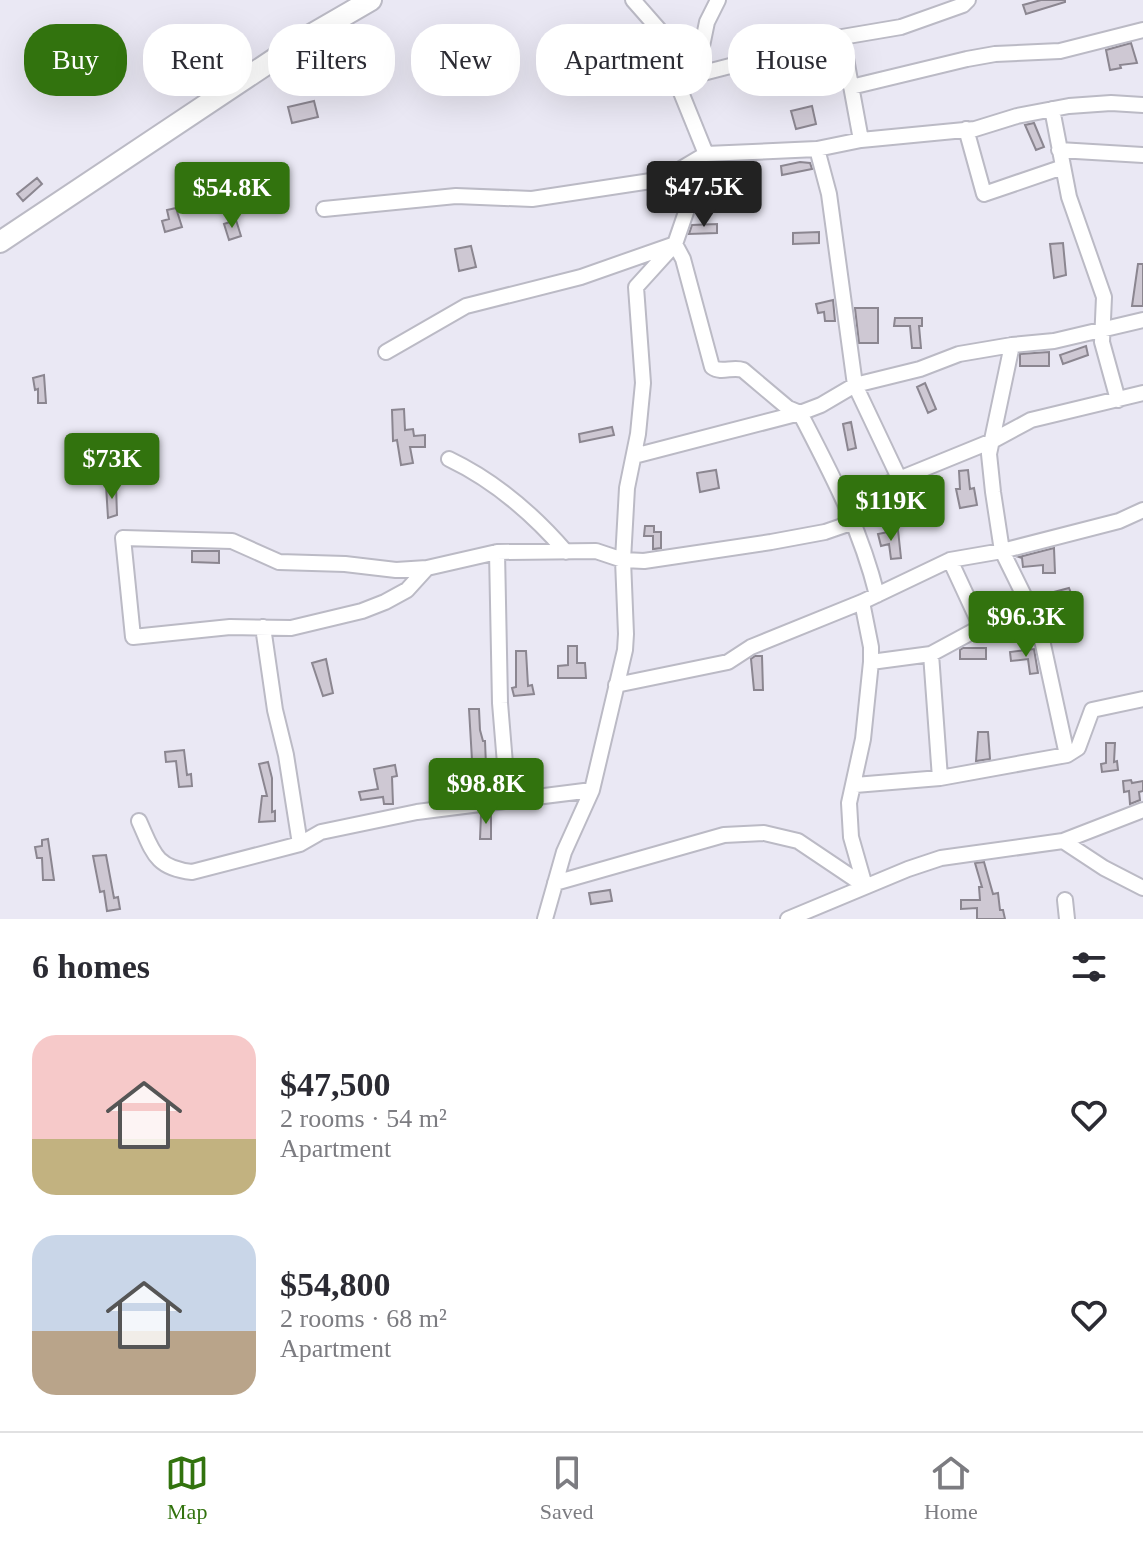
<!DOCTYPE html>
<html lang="en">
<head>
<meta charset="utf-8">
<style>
	:root { --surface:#fff; --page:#f7f7f7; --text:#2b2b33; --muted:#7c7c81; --line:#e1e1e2; --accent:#32730e }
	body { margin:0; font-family:"Times New Roman",serif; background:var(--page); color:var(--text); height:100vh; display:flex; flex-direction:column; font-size:30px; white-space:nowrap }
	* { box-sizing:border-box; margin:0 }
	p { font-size:26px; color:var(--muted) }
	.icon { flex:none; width:44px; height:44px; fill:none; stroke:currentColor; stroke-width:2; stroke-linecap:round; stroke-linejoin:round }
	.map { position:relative; height:919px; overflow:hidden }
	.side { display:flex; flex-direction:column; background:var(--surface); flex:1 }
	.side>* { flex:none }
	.guide { position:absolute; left:24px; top:24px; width:1096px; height:72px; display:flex; gap:16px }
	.price { position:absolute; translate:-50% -68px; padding:0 18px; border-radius:8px; background:var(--accent); color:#fff; font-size:26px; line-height:52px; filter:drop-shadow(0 2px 4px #0008) }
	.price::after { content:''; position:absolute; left:50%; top:48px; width:24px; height:18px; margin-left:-12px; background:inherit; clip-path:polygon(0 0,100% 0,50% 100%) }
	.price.active { background:#222; color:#fff }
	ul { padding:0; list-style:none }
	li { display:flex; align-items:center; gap:24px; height:200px; padding:0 32px }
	li span { display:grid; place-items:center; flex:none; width:224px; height:160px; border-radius:24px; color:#555 }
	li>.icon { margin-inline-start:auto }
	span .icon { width:96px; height:96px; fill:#fffc; stroke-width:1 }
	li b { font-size:34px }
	h2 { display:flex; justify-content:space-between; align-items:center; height:96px; padding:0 32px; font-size:34px }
	.pill { padding:0 28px; border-radius:32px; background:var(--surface); box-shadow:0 8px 32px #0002; font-size:28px; line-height:72px }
	.pill.active { background:var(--accent); color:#fff }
	.tabs { display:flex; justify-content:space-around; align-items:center; height:112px; border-top:2px solid var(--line); background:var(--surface); font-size:22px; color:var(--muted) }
	.tabs a { display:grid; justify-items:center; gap:4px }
	.tabs .active { color:var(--accent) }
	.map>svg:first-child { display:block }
	.building { fill:#cec8d3; stroke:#8b8690; stroke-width:2 }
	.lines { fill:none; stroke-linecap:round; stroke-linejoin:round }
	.minor-casing { stroke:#bbbac5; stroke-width:18 }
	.highway-casing { stroke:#bbbac5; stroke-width:24 }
	.minor { stroke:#fff; stroke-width:14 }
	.highway { stroke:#fff; stroke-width:20 }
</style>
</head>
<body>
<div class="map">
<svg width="1143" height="919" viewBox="0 0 1143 919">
	<rect width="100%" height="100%" fill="#eae8f4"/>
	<!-- building -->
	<path class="building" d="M 1041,0 L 1065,0 L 1065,2 L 1026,14 L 1023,5 Z
		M 1131,43 L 1137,63 L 1120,65 L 1121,68 L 1110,70 L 1106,50 Z
		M 314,101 L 318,117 L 292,123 L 288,107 Z
		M 812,106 L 816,124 L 796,129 L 791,111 Z
		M 1034,123 L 1044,147 L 1036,150 L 1025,125 Z
		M 800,162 L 810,163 L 812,169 L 782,175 L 781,166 Z
		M 37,178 L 42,184 L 23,201 L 17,194 Z
		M 176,208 L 182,227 L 165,232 L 162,221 L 169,219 L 167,210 Z
		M 236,220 L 241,236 L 229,240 L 224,224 Z
		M 717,224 L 717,233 L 689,234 L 692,225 Z
		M 819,232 L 819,243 L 793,244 L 793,233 Z
		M 1063,243 L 1066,275 L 1054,278 L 1050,244 Z
		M 471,246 L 476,267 L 459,271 L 455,249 Z
		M 1138,264 L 1143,264 L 1143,306 L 1132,306 Z
		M 833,300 L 835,321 L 825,321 L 824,312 L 818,313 L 816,304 Z
		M 855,308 L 878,308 L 878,343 L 859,343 Z
		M 895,318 L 922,318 L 922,326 L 919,326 L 921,348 L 912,348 L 910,326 L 894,326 Z
		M 1086,346 L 1088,355 L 1063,364 L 1060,355 Z
		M 1049,352 L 1049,366 L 1020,366 L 1020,354 Z
		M 44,375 L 46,403 L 38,403 L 38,389 L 35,390 L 33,378 Z
		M 925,383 L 936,409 L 928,413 L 917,387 Z
		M 404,409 L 405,430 L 413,429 L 414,436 L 425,435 L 425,447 L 410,447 L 413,463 L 401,465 L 397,440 L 393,441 L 392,410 Z
		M 851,422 L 856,448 L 848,450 L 843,424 Z
		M 612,427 L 614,435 L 580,442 L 579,434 Z
		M 716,470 L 719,488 L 700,492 L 697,473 Z
		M 968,470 L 970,489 L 974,488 L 977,505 L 960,508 L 956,489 L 960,489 L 959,471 Z
		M 106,485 L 116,485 L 117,515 L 108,518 Z
		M 645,526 L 654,526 L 654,532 L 661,532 L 661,548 L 653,549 L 653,536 L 644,536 Z
		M 898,530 L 901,558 L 891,559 L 889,544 L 881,546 L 878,534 Z
		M 1054,548 L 1055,573 L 1043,573 L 1043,565 L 1023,567 L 1022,558 L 1019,557 Z
		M 192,551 L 219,551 L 219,563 L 192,562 Z
		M 1069,588 L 1073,598 L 1053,604 L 1050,593 Z
		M 568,646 L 577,646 L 577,663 L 585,663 L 586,678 L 558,678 L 558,666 L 568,665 Z
		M 963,648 L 986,648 L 986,659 L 960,659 L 960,650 Z
		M 1034,649 L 1038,673 L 1030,674 L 1028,659 L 1011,661 L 1010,652 Z
		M 516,651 L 526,651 L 528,686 L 532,685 L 534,694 L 514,696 L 512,688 L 516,687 Z
		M 755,656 L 762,656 L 763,690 L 754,690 L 751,659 Z
		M 326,659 L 333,693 L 323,696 L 312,663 Z
		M 469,709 L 479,709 L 480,730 L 483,741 L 485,741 L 487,790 L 490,789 L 490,793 L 474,794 Z
		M 978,732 L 988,732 L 990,759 L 976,761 Z
		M 1106,743 L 1115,743 L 1114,762 L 1117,761 L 1118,770 L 1102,772 L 1101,764 L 1106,763 Z
		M 184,750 L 187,775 L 191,774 L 192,786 L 179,787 L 176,761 L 166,762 L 165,752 Z
		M 268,762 L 272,778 L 272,812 L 275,811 L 275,821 L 259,822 L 262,796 L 267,796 L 259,764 Z
		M 395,765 L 397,776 L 392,777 L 393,804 L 384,804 L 383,797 L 361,800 L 359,792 L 378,789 L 374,769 Z
		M 1131,780 L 1132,783 L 1143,781 L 1143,791 L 1139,792 L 1140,800 L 1130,804 L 1129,791 L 1124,792 L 1123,781 Z
		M 491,813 L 491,839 L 480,839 L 481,814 Z
		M 48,839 L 54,880 L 43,880 L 42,858 L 37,858 L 35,847 L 42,846 L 42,840 Z
		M 106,855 L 114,898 L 118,897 L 120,909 L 107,911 L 104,891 L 100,892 L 93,856 Z
		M 984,862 L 993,894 L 998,893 L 1000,910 L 1003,910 L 1005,919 L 977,919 L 977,908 L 961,909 L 961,900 L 980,900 L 979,887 L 982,887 L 975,863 Z
		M 610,890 L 612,901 L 591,904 L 589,893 Z"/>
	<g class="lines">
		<defs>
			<path id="minor" d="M 842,37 L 861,140
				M 696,75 L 707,22 L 718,0
				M 676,80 L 842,37 L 901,27 L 963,5 L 968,0
				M 851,87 L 967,59 L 995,54 L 1060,51 L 1143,30
				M 1052,109 L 1069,197 L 1104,297 L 1102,342 L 1118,400
				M 966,129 L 984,194 L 1063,167
				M 817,149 L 829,194 L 855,385 L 899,478
				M 1059,150 L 1143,155
				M 324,209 L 456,196 L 532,199 L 664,179 L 706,154 L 817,149 L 861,140 L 975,129 L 1017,116 L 1069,106 L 1111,103 L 1143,105
				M 1012,345 L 989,454 L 993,492 L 1002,551 L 1039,626 L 1067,755
				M 386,352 L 466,306 L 581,277 L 675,244 L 683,259 L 712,367 C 722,374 732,366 743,370 L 788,408 L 800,413 C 832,475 860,527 877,595
				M 634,456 L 800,413 L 821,405 L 855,385 L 920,369 L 959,354 L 1012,345 L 1054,341 L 1143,320
				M 449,459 C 493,480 534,515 566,552
				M 845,501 L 992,441 L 1031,420 L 1143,393
				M 497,552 L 500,703 L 508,800
				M 950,560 L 981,627
				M 427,568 L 407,590 L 385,602 L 362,611 L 291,628 L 230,627 L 133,637 L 123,538 L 232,541 L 279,562 L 345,564 L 396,570 L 427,568 L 497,552 L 596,551 L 623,560 L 644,561 L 771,542 L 825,532 L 854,522
				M 862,602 L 871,647 L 871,662 L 863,739 L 849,803 L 851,837 L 865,886
				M 263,627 L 275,710 L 286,755 L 300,844
				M 931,654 L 940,778
				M 871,662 L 931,654 L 981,627 L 1034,615
				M 616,685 L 728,662 L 751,647 L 862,602 L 950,560 L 1002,551 L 1119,521 L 1143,510
				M 855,785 L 940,778 L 1067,755 L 1078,748 L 1092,710 L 1143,699
				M 139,821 C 153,852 155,868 192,872 L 300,844 L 321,832 L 417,812 L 592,790
				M 1063,841 L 1104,868 L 1143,888
				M 555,883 L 724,835 L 764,833 L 798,841 L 865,886
				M 1065,900 L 1067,919
				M 545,919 L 564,852 L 592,790 L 625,650 L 626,634 L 623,560 L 627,488 L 638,434 L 643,383 L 636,287 L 675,244 L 706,154 L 676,80 L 662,33 L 633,0
				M 788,919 L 908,869 L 941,858 L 1063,841 L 1143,810"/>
			<path id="highway" d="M 0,242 L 309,36 L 371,0"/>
		</defs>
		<!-- minor casing -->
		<use href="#minor" class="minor-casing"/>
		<!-- highway casing -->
		<use href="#highway" class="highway-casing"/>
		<!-- minor -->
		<use href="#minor" class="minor"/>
		<!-- highway -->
		<use href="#highway" class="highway"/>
	</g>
</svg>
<b class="price active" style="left:704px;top:229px">$47.5K</b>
<b class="price" style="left:232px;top:230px">$54.8K</b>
<b class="price" style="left:112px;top:501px">$73K</b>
<b class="price" style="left:891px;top:543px">$119K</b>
<b class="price" style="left:1026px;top:659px">$96.3K</b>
<b class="price" style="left:486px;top:826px">$98.8K</b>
<div class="guide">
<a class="pill active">Buy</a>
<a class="pill">Rent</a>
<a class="pill">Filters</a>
<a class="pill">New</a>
<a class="pill">Apartment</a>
<a class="pill">House</a>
</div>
</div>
<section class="side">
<h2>6 homes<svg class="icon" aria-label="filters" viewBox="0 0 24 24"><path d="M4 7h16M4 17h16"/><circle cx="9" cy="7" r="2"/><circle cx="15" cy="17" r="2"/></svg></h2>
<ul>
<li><span style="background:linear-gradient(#f6c9c9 65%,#c2b280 0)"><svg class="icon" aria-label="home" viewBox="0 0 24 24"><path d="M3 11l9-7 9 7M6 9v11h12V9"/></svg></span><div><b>$47,500</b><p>2 rooms · 54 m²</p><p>Apartment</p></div><svg class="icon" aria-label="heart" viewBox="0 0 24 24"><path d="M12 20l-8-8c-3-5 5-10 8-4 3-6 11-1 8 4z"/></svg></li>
<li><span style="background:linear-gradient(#c9d6e8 60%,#b9a48a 0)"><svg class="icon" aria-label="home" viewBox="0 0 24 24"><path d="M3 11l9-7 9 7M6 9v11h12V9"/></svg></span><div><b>$54,800</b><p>2 rooms · 68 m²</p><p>Apartment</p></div><svg class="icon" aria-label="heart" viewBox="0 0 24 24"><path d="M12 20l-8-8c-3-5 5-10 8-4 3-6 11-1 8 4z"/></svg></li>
</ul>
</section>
<nav class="tabs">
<a class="active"><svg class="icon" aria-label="map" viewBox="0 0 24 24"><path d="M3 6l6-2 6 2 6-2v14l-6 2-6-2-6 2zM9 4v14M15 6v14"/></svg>Map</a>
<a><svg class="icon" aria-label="saved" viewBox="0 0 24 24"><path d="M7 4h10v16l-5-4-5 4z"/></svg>Saved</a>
<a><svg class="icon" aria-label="home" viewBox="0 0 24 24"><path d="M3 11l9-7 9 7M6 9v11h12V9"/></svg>Home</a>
</nav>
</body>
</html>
